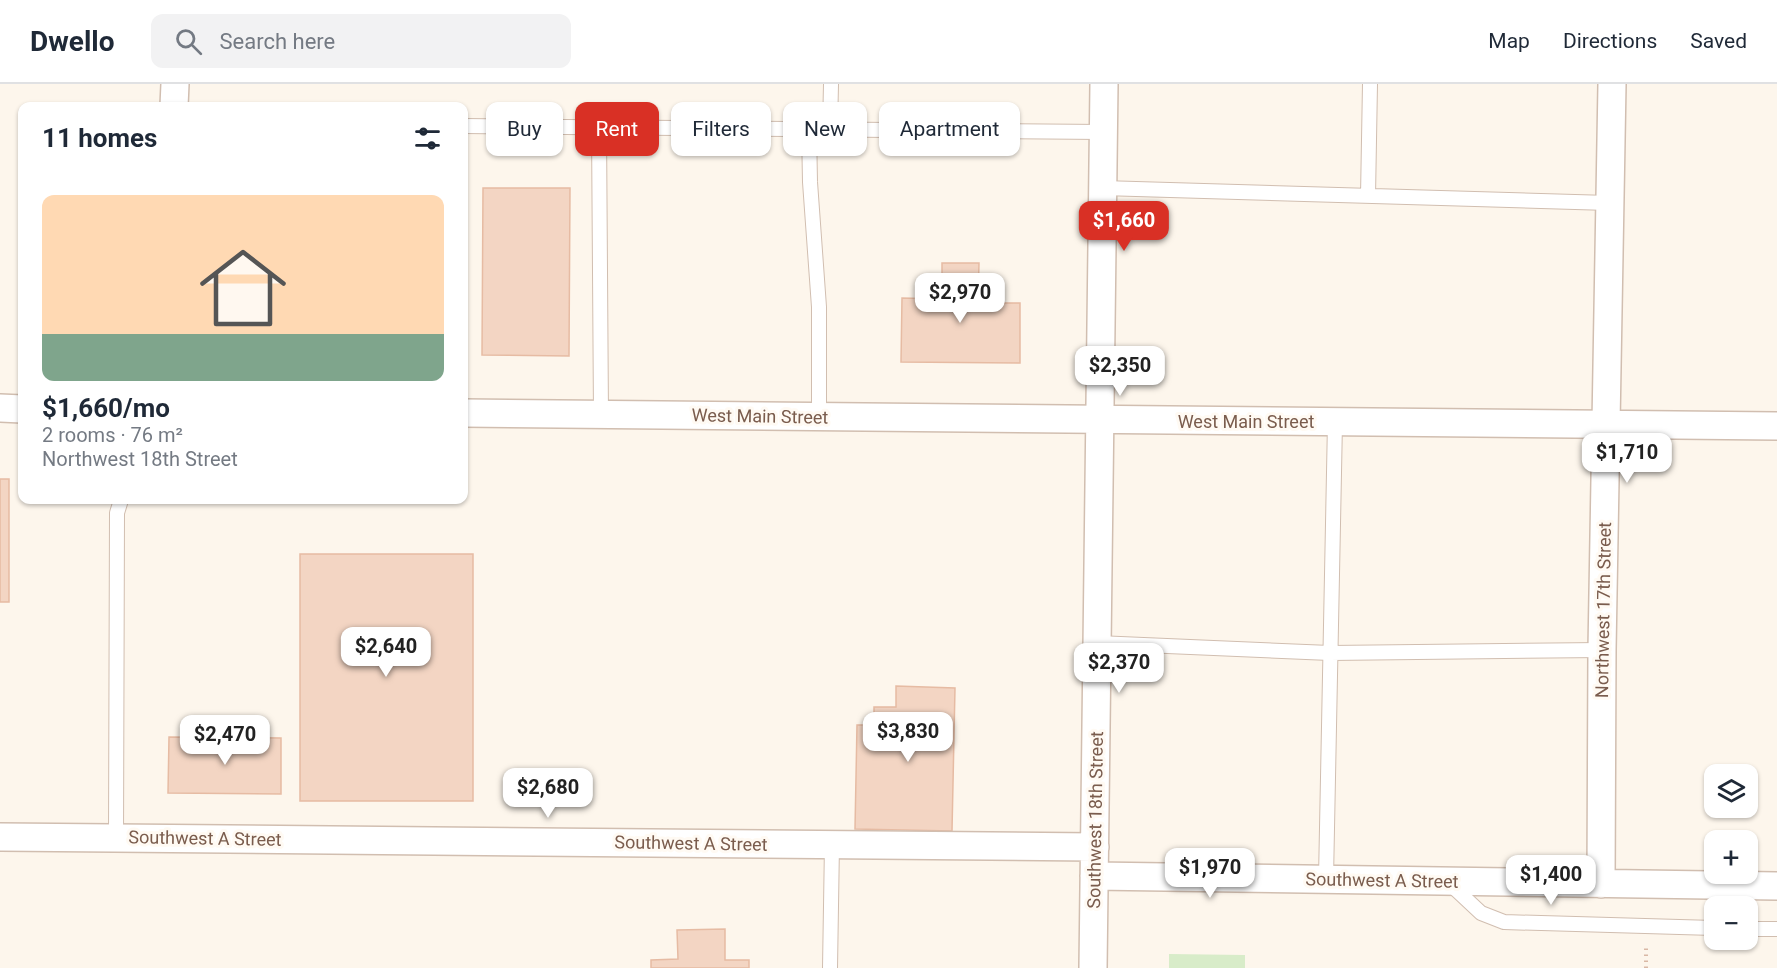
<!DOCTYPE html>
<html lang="en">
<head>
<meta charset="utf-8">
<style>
	:root { --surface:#fff; --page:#f2f2f3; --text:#1f2937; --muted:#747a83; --line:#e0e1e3; --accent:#d93025 }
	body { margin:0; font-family:Roboto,sans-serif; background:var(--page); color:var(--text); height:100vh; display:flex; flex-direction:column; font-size:22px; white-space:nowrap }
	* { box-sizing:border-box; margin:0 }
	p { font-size:20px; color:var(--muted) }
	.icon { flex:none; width:33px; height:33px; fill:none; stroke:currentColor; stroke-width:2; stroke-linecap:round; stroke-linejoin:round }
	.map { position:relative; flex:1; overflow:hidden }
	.sheet { position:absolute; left:18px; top:18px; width:450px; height:402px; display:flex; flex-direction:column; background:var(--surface); border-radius:12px; box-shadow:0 2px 4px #0004 }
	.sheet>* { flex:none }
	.banner { position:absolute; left:486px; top:18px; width:570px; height:54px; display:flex; gap:12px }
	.controls { position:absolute; left:1704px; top:680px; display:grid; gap:12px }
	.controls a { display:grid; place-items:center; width:54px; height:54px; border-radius:12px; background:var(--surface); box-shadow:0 2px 4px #0004; font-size:30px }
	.price { position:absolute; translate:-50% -51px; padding:0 14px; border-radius:12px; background:#fff; color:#222; font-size:20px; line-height:39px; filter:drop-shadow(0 2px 3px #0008) }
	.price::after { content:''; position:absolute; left:50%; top:36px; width:18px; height:14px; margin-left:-9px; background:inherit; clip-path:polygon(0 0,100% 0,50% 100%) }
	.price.active { background:var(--accent); color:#fff }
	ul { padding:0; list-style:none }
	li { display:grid; align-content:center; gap:12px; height:318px; padding:0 24px }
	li+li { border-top:2px solid var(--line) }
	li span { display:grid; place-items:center; height:186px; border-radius:12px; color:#555 }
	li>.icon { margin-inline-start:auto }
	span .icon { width:108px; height:108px; fill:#fffc; stroke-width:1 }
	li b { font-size:26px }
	h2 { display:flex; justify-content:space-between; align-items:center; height:72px; padding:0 24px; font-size:26px }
	.pill { padding:0 21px; border-radius:12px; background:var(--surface); box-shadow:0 2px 4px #0004; font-size:21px; line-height:54px }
	.pill.active { background:var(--accent); color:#fff }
	header { display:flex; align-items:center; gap:36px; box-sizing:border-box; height:84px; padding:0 30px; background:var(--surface); border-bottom:2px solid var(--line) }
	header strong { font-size:28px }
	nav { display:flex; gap:33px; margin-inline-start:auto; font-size:21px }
	.search { width:420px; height:54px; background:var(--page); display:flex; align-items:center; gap:15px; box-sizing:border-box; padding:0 21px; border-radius:12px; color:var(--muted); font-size:22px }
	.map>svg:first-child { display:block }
	.green { fill:#d8ecc9 }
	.building { fill:#f3d5c3; stroke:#e6bba3; stroke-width:1.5 }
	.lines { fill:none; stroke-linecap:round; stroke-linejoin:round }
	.service-casing { stroke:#d1beb0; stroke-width:16 }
	.minor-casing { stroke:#d1beb0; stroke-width:30 }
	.path { stroke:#d9b8a5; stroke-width:4; stroke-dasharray:1.5 4.5; stroke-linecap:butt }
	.service { stroke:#fff; stroke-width:14 }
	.minor { stroke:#fff; stroke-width:27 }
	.labels { text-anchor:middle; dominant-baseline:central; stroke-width:6; stroke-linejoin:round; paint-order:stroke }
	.street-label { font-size:18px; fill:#7a5c4d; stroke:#fffaf3 }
</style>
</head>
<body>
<header>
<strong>Dwello</strong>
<div class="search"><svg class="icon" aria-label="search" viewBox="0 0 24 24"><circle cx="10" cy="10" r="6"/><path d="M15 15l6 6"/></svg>Search here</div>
<nav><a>Map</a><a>Directions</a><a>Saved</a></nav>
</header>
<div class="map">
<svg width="1777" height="884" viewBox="0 0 1777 884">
	<rect width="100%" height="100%" fill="#fdf6ec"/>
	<!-- green -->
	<path class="green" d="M 1169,870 L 1245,871 L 1245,884 L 1169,884 Z"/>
	<!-- building -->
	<path class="building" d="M 483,104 L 570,104 L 569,272 L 482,271 Z
		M 942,179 L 979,179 L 978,219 L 1020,219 L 1020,279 L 901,278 L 902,214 L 942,215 Z
		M 0,395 L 9,395 L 9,518 L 0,518 Z
		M 300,470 L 473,470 L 473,717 L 300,717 Z
		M 896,602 L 955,604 L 952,747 L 855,745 L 857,641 L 874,641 L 874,623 L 896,623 Z
		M 169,653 L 281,654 L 281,710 L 168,709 Z
		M 725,845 L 725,876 L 749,876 L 749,884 L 651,884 L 651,876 L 678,875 L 677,846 Z"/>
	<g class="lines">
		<defs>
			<path id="service" d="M 464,42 L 1103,48
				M 599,44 L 601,331
				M 809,45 L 810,98 L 819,223 L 819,333
				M 830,46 L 831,0
				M 1102,104 L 1609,119
				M 1368,112 L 1370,0
				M 1097,559 L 1330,569 L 1602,566
				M 116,754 L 117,429 L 121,416
				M 1326,795 L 1335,338
				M 1449,799 L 1481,829 L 1504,838 L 1714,844
				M 1748,845 L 1777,845
				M 830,884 L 832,760"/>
			<path id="minor" d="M 174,22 L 175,0
				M 0,324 L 22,325
				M 464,329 L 1777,342
				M 0,753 L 1095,763
				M 1094,792 L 1777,802
				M 1601,800 L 1602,566 L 1612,0
				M 1093,884 L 1104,0"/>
		</defs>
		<!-- service casing -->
		<use href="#service" class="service-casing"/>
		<!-- minor casing -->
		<use href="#minor" class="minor-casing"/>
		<!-- path -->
		<path class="path" d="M 1646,884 L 1646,864"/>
		<!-- service -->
		<use href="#service" class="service"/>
		<!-- minor -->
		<use href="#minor" class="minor"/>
	</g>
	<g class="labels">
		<!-- street labels -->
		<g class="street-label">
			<text transform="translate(760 332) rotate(1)">West Main Street</text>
			<text x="1246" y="337">West Main Street</text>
			<text transform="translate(1603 526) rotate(-89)">Northwest 17th Street</text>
			<text transform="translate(1095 736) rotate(-89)">Southwest 18th Street</text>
			<text transform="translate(205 754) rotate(1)">Southwest A Street</text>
			<text transform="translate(691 759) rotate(1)">Southwest A Street</text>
			<text transform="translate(1382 796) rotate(1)">Southwest A Street</text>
		</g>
	</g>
</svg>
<div class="controls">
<a><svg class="icon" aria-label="layers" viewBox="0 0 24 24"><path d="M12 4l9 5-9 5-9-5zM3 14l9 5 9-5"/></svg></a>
<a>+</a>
<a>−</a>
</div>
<b class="price active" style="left:1124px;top:168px">$1,660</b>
<b class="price" style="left:960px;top:240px">$2,970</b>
<b class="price" style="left:1120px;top:313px">$2,350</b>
<b class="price" style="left:1627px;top:400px">$1,710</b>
<b class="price" style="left:386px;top:594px">$2,640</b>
<b class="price" style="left:1119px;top:610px">$2,370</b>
<b class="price" style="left:908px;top:679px">$3,830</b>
<b class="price" style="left:225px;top:682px">$2,470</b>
<b class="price" style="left:548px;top:735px">$2,680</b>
<b class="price" style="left:1210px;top:815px">$1,970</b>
<b class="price" style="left:1551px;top:822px">$1,400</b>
<div class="banner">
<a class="pill">Buy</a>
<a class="pill active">Rent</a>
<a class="pill">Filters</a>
<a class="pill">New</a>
<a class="pill">Apartment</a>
</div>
<section class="sheet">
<h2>11 homes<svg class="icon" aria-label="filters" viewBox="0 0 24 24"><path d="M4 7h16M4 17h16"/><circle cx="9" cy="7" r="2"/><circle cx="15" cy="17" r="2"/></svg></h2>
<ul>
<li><span style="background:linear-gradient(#ffd9b3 75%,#7fa58c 0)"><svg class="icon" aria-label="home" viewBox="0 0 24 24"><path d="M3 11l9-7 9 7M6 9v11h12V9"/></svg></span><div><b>$1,660/mo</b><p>2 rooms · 76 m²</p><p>Northwest 18th Street</p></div></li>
</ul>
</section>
</div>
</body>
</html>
